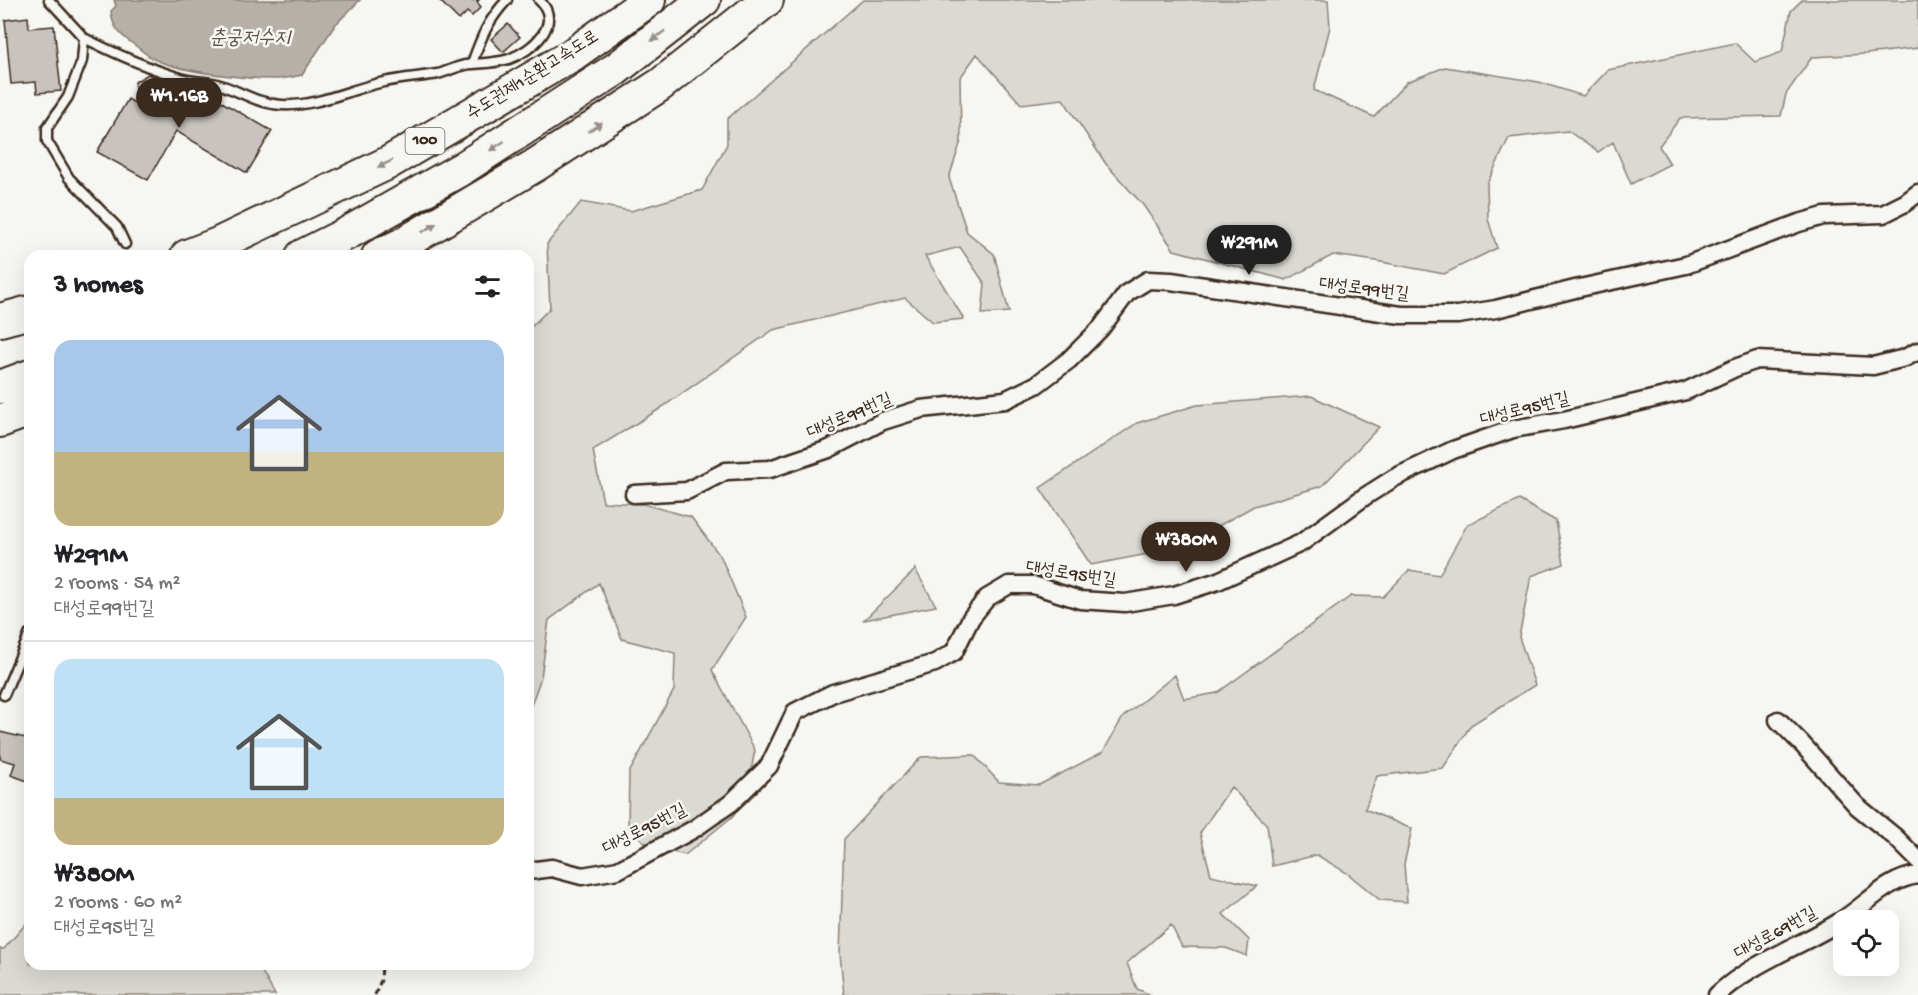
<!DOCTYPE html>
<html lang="en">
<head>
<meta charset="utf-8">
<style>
	:root { --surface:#fff; --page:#f2f2f2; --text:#202124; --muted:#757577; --line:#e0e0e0; --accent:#3b2a1e }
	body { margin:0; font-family:"Gochi Hand","Poor Story",sans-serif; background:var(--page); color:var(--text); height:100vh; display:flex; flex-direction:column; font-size:22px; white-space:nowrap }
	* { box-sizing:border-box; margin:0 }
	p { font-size:20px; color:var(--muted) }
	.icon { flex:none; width:33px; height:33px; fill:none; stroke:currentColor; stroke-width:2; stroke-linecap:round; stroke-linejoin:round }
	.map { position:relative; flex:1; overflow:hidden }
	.side { position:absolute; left:24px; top:250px; width:510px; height:720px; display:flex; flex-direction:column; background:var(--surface); border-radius:18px; box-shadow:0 6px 24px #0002 }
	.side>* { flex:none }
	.buttons { position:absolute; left:1833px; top:910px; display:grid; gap:12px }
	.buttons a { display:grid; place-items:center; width:66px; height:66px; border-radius:12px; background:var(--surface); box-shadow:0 6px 24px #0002; font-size:30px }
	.price { position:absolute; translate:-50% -51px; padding:0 14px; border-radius:21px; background:var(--accent); color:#fff; font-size:20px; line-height:39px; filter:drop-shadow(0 2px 3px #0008) }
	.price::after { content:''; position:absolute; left:50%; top:36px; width:18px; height:14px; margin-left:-9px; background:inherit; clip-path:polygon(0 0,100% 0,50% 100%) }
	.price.current { background:#222; color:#fff }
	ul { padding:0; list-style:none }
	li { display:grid; align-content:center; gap:12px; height:318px; padding:0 30px }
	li+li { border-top:2px solid var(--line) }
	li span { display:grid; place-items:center; height:186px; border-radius:18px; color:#555 }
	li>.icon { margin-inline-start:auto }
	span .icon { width:108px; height:108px; fill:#fffc; stroke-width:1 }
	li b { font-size:26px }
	h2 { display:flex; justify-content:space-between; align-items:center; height:72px; padding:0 30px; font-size:26px }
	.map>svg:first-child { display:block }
	.green { fill:#dad9d3; stroke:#8a8278; stroke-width:1.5 }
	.water { fill:#b6b0a9; stroke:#857a71; stroke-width:1.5 }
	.building { fill:#c8c3be; stroke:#3b2a1e; stroke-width:1.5 }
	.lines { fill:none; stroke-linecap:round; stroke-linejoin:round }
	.lane-casing { stroke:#3b2a1e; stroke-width:13 }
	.street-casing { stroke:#3b2a1e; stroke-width:21 }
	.highway-casing { stroke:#3b2a1e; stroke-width:36 }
	.path { stroke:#3b2a1e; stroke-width:3; stroke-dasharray:6 4.5; stroke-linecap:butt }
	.lane { stroke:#f6f6f2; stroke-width:8 }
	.street { stroke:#f6f6f2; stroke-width:16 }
	.highway { stroke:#f6f6f2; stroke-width:32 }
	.oneway { fill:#989088 }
	.labels { text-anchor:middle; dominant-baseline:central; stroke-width:5; stroke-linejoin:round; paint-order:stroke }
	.shield { fill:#f6f6f2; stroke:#73675e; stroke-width:1.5 }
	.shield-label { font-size:16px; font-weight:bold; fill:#3b2a1e }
	.street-label { font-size:18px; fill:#3b2a1e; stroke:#f6f6f2 }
	.water-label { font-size:20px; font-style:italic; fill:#605248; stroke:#f6f6f2 }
</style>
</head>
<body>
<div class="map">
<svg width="1918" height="995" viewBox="0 0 1918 995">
	<rect width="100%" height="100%" fill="#f6f6f2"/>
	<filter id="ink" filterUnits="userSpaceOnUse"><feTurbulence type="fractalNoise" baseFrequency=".0167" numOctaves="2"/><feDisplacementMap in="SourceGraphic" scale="12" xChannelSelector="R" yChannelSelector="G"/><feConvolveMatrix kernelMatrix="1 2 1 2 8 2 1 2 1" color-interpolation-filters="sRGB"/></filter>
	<g filter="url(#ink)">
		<!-- green -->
		<path class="green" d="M 863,0 L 1328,0 L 1330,27 L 1314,90 L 1374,117 L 1407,82 L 1445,67 L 1539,82 L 1583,96 L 1608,70 L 1735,43 L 1755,62 L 1782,52 L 1791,11 L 1802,0 L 1918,0 L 1918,48 L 1866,54 L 1812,57 L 1786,94 L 1781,116 L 1680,118 L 1659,146 L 1670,164 L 1631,184 L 1613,142 L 1598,152 L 1568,131 L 1509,138 L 1487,184 L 1488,219 L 1497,248 L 1444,274 L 1376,261 L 1333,255 L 1286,280 L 1174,250 L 1143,205 L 1106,164 L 1063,99 L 1021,104 L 977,54 L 960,78 L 961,141 L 949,178 L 967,232 L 994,254 L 1009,312 L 982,314 L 985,284 L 960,247 L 925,256 L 964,319 L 933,322 L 905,298 L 773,330 L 658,410 L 593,450 L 603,502 L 643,504 L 691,517 L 721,557 L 746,617 L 712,670 L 755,750 L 747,793 L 733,816 L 685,855 L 668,851 L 645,843 L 628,826 L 629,773 L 674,690 L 675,653 L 622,639 L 599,583 L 549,620 L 541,677 L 528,714 L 528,330 L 550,308 L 547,244 L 581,202 L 631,211 L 702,190 L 727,144 L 727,119 Z
			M 1311,396 L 1379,427 L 1322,486 L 1254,506 L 1179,548 L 1091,565 L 1040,488 L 1137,423 L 1197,405 Z
			M 1519,500 L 1556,521 L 1564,564 L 1531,576 L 1519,637 L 1535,685 L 1471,725 L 1443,768 L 1377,776 L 1365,809 L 1412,829 L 1404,864 L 1407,902 L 1380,900 L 1347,873 L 1317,855 L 1272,866 L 1267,825 L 1231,787 L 1200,833 L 1211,875 L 1257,886 L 1223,914 L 1249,940 L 1247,956 L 1226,948 L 1182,947 L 1171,925 L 1127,963 L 1137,989 L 1151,995 L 844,995 L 840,954 L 844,839 L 921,757 L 974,755 L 999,782 L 1039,785 L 1103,752 L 1123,717 L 1175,675 L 1184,699 L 1217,693 L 1351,596 L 1383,597 L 1409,570 L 1439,575 L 1467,525 Z
			M 915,569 L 936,606 L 864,620 L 915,570 Z
			M 30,919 L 30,964 L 258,965 L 275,995 L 0,995 L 0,949 L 4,949 Z"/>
		<!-- water -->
		<path class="water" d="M 114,0 L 360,0 L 335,25 L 302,75 C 293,77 284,79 275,79 C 245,79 177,72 152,58 C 145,54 139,48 133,44 C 120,35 112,27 111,11 L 116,6 Z"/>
		<!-- building -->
		<path class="building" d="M 439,0 L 479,0 L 477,2 L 481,7 L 472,16 L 467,12 L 459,20 Z
			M 28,17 L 29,28 L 54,26 L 61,91 L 37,93 L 36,82 L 11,84 L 5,20 Z
			M 508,24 L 520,37 L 503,52 L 491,39 Z
			M 148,74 L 165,82 L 165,100 L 184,89 L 211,105 L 215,98 L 272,131 L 247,173 L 176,131 L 148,180 L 97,152 L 128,99 L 136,104 L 135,82 Z
			M 0,732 L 30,739 L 30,782 L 11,775 L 15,763 L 0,759 Z"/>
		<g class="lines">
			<defs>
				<path id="lane" d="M 49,0 L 84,38 L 82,61 L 68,97 L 47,128 L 47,141 L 69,178 L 117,227 L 125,244
					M 84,38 C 116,54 147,68 181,78 C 192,82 205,81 217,84 C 239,90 257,104 282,105 C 316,107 350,89 384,82 C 401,78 420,77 438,74 C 449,71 461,64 473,64 C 485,63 496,63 509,59 C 532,51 564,23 539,0
					M 472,63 C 481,38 488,20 507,0
					M 4,695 L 30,633"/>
				<path id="street" d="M 634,494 L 687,491 L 726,471 L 770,469 L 829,449 L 883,421 L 921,409 L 1005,400 L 1036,385 L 1069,360 L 1101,328 L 1127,293 L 1148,280 L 1171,281 L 1401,315 L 1458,315 L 1496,309 L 1575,289 L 1686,265 L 1799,223 L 1824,216 L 1883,214 L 1905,203 L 1918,193
					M 1778,720 L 1802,744 L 1857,806 L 1895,837 L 1918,860
					M 528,871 L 552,868 L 582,876 L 618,870 L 694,829 L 731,803 L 769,766 L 795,712 L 833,693 L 935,663 L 954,652 L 971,618 L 987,598 L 1009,585 L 1033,585 L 1080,600 L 1125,603 L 1174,595 L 1218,581 L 1301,543 L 1364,497 L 1394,478 L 1453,450 L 1513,429 L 1564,420 L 1686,391 L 1735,368 L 1757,360 L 1873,366 L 1905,358 L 1918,351
					M 1717,995 C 1752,962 1799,947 1839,922 C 1866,906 1886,879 1918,875"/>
				<path id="highway" d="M 187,256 L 218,244 L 388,163 L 572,55 L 649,0
					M 302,256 L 348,233 L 463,168 L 616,69 L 704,0
					M 378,256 L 401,245 L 534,166 L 660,85 L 767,0
					M 0,320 L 30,312
					M 0,387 L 30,376
					M 0,421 L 30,410"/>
			</defs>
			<!-- lane casing -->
			<use href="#lane" class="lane-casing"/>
			<!-- street casing -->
			<use href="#street" class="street-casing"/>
			<!-- highway casing -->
			<use href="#highway" class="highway-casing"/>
			<!-- path -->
			<path class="path" d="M 375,995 L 381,980 L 382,964"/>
			<!-- lane -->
			<use href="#lane" class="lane"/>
			<!-- street -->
			<use href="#street" class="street"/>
			<!-- highway -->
			<use href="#highway" class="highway"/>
		</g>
		<!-- one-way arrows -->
		<defs><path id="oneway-solid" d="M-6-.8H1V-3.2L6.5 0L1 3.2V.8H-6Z" transform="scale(1.5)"/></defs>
		<g class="oneway">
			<use href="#oneway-solid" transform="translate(658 36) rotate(142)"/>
			<use href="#oneway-solid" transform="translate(595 127) rotate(-33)"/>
			<use href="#oneway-solid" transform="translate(497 146) rotate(147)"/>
			<use href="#oneway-solid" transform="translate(385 164) rotate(153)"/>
			<use href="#oneway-solid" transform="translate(429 228) rotate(-31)"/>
		</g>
	</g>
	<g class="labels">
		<!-- shield labels -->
		<rect class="shield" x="405.5" y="128" width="39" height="26" rx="4.5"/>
		<g class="shield-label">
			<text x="425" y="141">100</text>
		</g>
		<!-- street labels -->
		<g class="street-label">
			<text transform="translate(533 76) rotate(-32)">수도권제1순환고속도로</text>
			<text transform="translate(1364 290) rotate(7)">대성로99번길</text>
			<text transform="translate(1525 410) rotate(-14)">대성로95번길</text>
			<text transform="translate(850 417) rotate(-23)">대성로99번길</text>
			<text transform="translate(1071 575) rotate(9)">대성로95번길</text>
			<text transform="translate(645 830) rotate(-27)">대성로95번길</text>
			<text transform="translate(1776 934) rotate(-29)">대성로69번길</text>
		</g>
		<!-- water labels -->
		<g class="water-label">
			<text x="250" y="39">춘궁저수지</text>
		</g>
	</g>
</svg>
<div class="buttons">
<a><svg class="icon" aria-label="locate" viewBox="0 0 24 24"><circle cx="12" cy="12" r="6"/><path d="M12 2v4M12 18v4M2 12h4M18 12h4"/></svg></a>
</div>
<b class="price" style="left:179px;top:129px">₩1.16B</b>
<b class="price current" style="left:1249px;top:276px">₩291M</b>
<b class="price" style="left:1186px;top:573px">₩380M</b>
<section class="side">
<h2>3 homes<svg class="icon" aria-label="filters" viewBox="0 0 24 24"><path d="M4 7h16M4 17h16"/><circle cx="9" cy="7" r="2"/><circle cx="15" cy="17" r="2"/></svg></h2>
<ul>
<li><span style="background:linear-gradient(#a9c7e8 60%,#c2b280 0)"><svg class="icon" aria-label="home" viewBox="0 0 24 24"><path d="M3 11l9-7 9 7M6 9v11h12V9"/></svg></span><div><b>₩291M</b><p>2 rooms · 54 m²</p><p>대성로99번길</p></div></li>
<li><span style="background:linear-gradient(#bfe0f5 75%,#c2b280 0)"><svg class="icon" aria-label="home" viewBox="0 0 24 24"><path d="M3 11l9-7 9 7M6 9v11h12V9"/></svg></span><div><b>₩380M</b><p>2 rooms · 60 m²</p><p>대성로95번길</p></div></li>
</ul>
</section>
</div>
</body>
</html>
